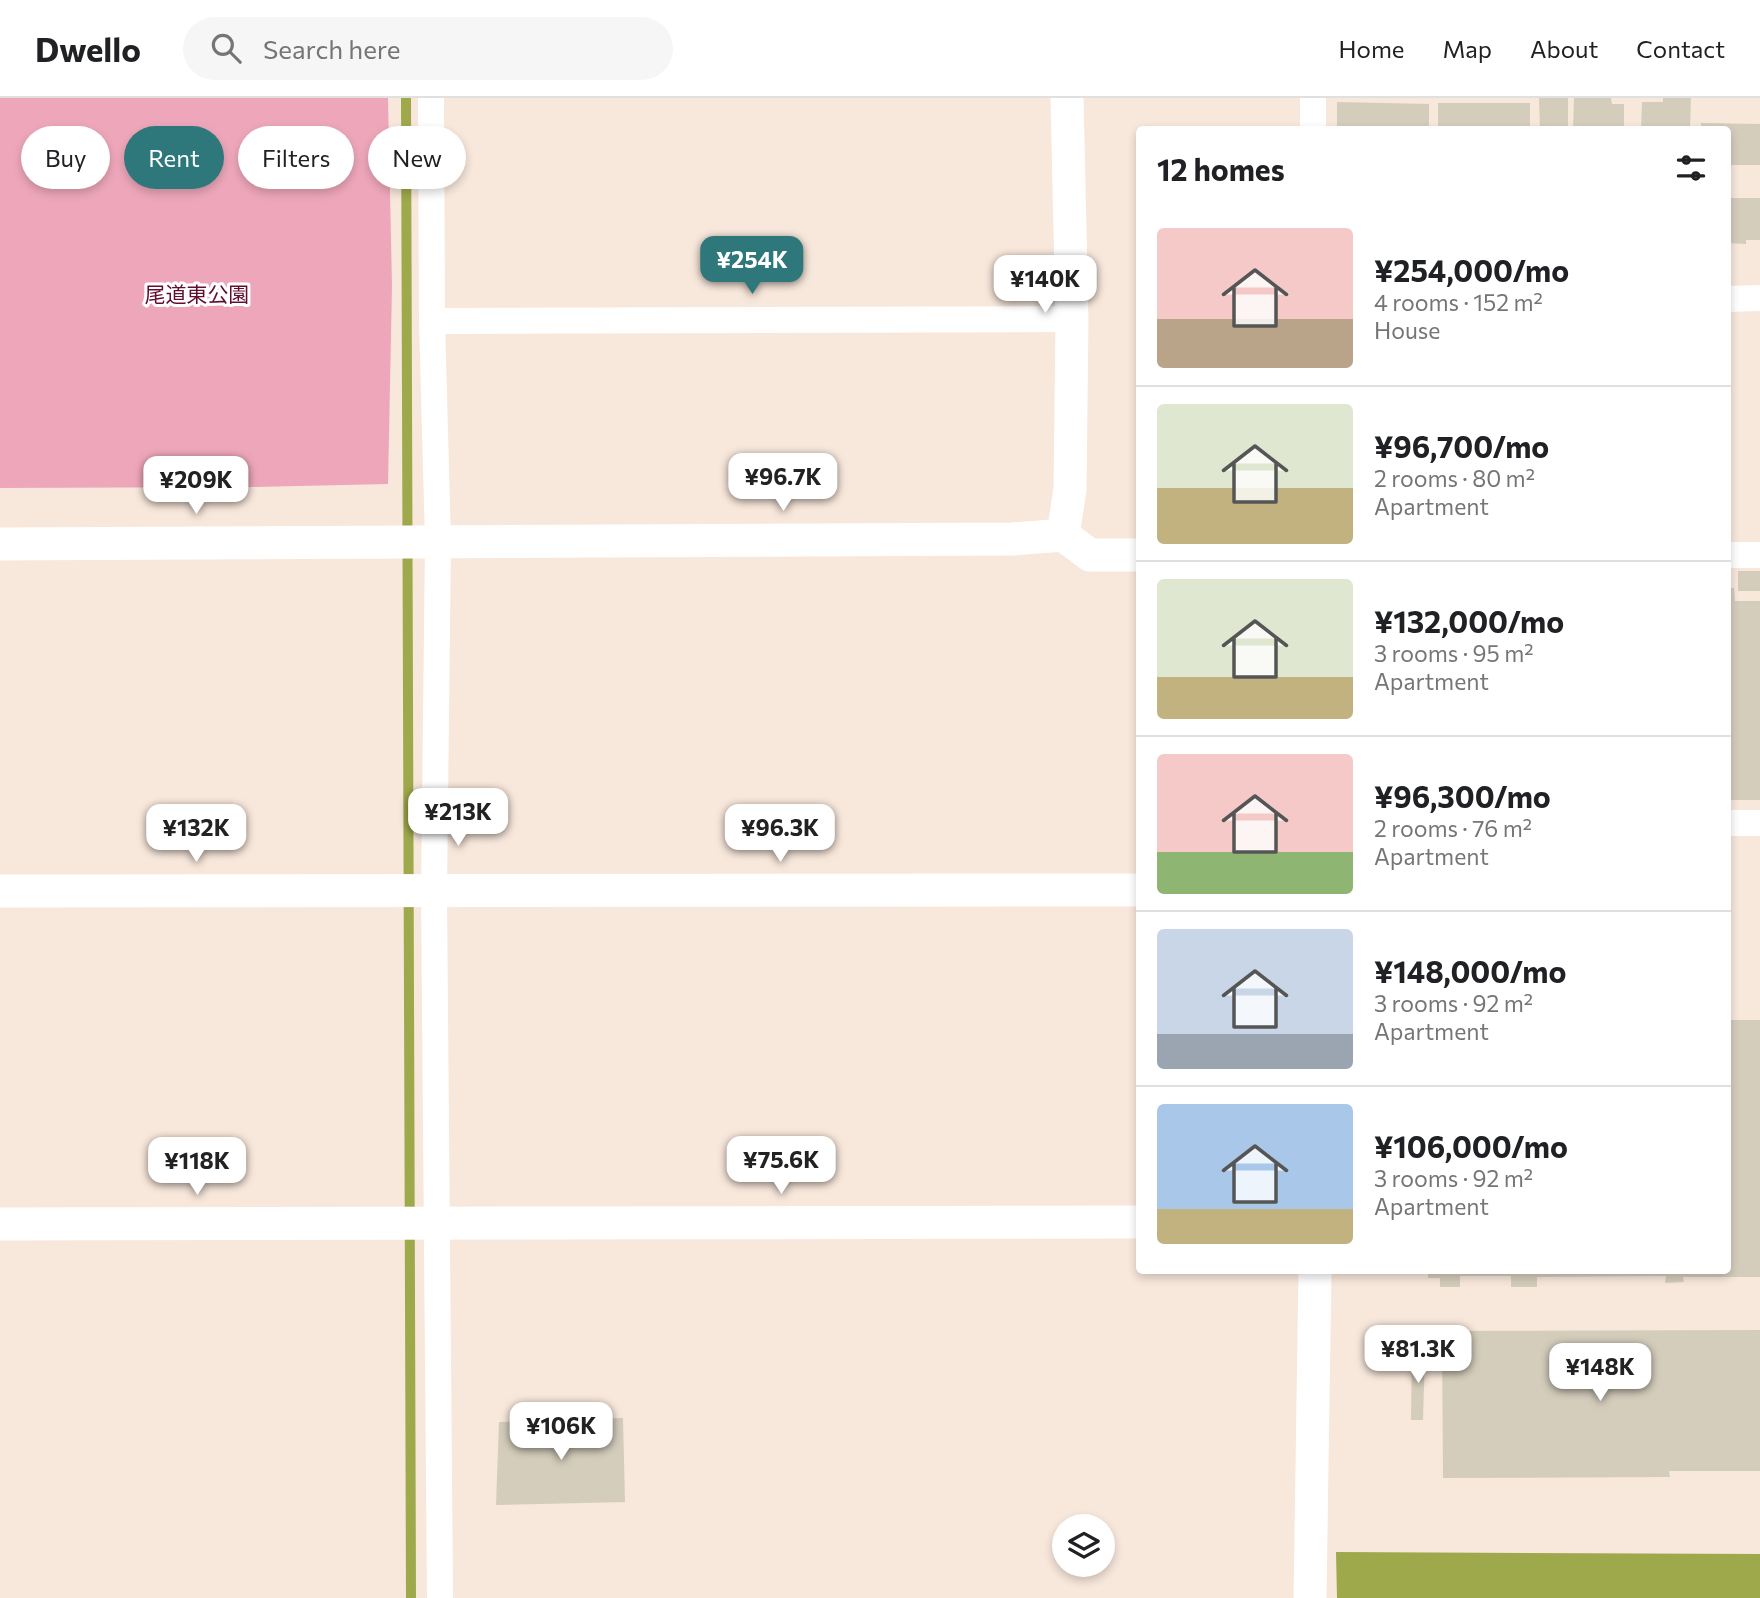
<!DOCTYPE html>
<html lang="en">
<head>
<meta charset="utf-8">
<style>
	:root { --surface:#fff; --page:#f6f6f6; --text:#202124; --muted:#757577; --line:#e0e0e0; --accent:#2e777b }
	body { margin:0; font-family:Commissioner,"Noto Sans JP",sans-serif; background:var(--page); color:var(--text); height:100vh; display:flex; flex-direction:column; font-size:26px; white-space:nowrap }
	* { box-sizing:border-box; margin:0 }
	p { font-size:23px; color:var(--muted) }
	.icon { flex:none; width:38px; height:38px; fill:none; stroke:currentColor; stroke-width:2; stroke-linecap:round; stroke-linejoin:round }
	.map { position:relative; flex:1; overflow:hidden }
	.panel { position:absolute; left:1136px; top:28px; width:595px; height:1148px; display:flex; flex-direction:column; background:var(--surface); border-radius:7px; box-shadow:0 4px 10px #0003 }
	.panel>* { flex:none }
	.hud { position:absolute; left:21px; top:28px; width:665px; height:63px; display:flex; gap:14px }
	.controls { position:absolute; left:1052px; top:1416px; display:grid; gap:14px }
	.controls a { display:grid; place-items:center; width:63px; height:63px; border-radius:50%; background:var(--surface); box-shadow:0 4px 10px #0003; font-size:35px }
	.price { position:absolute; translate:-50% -60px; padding:0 16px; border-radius:14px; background:#fff; color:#222; font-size:23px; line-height:46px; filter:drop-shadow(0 2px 4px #0008) }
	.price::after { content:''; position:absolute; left:50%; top:42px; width:21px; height:16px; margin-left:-10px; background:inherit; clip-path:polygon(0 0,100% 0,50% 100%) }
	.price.active { background:var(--accent); color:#fff }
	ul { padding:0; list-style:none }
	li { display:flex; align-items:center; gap:21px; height:175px; padding:0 21px }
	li+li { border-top:2px solid var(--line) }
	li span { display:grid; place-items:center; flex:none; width:196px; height:140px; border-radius:7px; color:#555 }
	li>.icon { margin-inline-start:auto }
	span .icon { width:84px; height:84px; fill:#fffc; stroke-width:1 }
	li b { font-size:30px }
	h2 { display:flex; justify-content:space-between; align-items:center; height:84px; padding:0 21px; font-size:30px }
	.tag { padding:0 24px; border-radius:32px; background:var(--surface); box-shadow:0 4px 10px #0003; font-size:24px; line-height:63px }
	.tag.active { background:var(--accent); color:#fff }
	header { display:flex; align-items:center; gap:42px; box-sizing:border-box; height:98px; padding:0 35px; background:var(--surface); border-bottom:2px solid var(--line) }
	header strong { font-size:33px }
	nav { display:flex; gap:38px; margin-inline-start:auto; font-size:24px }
	.search { width:490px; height:63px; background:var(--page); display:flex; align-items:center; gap:18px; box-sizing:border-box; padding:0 24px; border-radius:38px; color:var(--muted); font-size:26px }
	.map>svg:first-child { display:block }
	.green { fill:#eea7ba }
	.water { fill:#9ea94b }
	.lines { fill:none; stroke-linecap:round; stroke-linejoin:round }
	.stream { stroke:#9ea94b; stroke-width:10 }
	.building { fill:#d4cdbc }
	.minor { stroke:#fff; stroke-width:26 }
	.tertiary { stroke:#fff; stroke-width:33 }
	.labels { text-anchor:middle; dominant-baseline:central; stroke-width:6; stroke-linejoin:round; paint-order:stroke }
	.park-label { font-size:21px; fill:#620e31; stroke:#fff }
</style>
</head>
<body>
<header>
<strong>Dwello</strong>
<div class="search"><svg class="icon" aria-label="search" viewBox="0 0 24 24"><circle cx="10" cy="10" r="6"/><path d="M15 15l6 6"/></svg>Search here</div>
<nav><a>Home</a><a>Map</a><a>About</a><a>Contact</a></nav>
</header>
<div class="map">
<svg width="1760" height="1500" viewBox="0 0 1760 1500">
	<rect width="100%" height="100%" fill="#f8e7db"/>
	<!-- green -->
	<path class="green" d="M 0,0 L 388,0 L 392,188 L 388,386 L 254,389 L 0,390 Z"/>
	<!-- water -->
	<path class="water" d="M 1336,1454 L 1760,1456 L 1760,1500 L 1337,1500 Z"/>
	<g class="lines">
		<!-- stream -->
		<path class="stream" d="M 406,0 L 411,1500"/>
	</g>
	<!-- building -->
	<path class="building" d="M 1539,0 L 1568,0 L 1568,32 L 1540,32 Z
		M 1574,0 L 1611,0 L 1612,6 L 1624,6 L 1624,32 L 1573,32 Z
		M 1663,0 L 1691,0 L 1690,32 L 1641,32 L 1642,4 L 1663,4 Z
		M 1337,4 L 1429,6 L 1429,32 L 1337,32 Z
		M 1438,5 L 1530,5 L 1530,32 L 1438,32 Z
		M 1701,25 L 1760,26 L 1760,67 L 1727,67 L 1727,32 L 1701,32 Z
		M 1727,100 L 1760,100 L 1760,142 L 1746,142 L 1746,146 L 1727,145 Z
		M 1738,473 L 1760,473 L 1760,493 L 1738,493 Z
		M 1727,490 L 1734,490 L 1735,503 L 1760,503 L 1760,702 L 1727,702 Z
		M 1727,922 L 1760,922 L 1760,1179 L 1683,1179 L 1684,1184 L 1665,1185 L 1666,1178 L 1537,1179 L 1537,1189 L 1511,1189 L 1511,1178 L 1460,1178 L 1460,1189 L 1440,1189 L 1440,1180 L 1428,1180 L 1428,1172 L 1727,1172 Z
		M 1760,1232 L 1760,1373 L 1669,1373 L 1670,1379 L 1443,1380 L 1442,1233 Z
		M 1412,1252 L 1425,1252 L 1423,1322 L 1411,1322 Z
		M 623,1320 L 625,1404 L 496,1407 L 499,1324 Z"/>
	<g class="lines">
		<!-- minor -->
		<path class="minor" d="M 431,0 L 432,223 L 438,444 L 434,794 L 440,1500
			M 1313,32 L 1313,0
			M 1727,201 L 1760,200
			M 432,223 L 1072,221
			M 1727,457 L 1760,457
			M 1727,725 L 1760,725"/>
		<!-- tertiary -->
		<path class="tertiary" d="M 1063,437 L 1070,391 L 1072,221 L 1067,0
			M 0,446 L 1012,441 L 1063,437 L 1090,457 L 1139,457
			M 0,793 L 1139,792
			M 0,1126 L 1139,1124
			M 1310,1500 L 1315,1172"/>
	</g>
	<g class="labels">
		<!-- park labels -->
		<g class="park-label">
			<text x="197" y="195">尾道東公園</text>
		</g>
	</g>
</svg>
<div class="controls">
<a><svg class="icon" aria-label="layers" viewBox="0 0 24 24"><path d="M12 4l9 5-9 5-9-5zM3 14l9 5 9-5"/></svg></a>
</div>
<b class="price active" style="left:752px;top:198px">¥254K</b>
<b class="price" style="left:1045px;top:217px">¥140K</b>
<b class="price" style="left:783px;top:415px">¥96.7K</b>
<b class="price" style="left:196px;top:418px">¥209K</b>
<b class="price" style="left:458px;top:750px">¥213K</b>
<b class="price" style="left:196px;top:766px">¥132K</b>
<b class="price" style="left:780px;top:766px">¥96.3K</b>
<b class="price" style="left:781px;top:1098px">¥75.6K</b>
<b class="price" style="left:197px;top:1099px">¥118K</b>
<b class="price" style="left:1418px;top:1287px">¥81.3K</b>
<b class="price" style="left:1600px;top:1305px">¥148K</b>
<b class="price" style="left:561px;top:1364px">¥106K</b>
<div class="hud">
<a class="tag">Buy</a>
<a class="tag active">Rent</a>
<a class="tag">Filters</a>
<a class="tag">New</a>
</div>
<section class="panel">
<h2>12 homes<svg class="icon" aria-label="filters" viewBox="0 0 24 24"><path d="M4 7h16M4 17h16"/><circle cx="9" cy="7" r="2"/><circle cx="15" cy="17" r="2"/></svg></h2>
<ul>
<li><span style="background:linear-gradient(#f6c9c9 65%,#b9a48a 0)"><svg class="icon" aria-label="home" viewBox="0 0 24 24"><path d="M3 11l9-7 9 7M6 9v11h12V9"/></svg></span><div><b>¥254,000/mo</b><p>4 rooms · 152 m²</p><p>House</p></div></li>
<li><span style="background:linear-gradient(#dfe7d0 60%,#c2b280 0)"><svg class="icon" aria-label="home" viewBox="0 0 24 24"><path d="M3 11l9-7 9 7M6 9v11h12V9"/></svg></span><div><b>¥96,700/mo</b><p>2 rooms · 80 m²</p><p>Apartment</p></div></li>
<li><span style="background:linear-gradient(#dfe7d0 70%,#c2b280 0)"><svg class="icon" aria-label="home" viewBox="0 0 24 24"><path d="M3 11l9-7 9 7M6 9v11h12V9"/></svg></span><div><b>¥132,000/mo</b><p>3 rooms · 95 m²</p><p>Apartment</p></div></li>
<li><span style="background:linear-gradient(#f6c9c9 70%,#8fb573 0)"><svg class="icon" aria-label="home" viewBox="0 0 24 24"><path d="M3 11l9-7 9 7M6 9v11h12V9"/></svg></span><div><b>¥96,300/mo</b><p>2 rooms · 76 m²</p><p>Apartment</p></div></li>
<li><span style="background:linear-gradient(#c9d6e8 75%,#9aa5b1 0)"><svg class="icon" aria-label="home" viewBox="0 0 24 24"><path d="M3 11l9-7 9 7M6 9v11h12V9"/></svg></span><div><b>¥148,000/mo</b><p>3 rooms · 92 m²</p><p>Apartment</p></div></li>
<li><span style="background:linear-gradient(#a9c7e8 75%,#c2b280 0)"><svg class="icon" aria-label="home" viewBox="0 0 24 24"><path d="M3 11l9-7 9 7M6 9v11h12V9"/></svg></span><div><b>¥106,000/mo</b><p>3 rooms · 92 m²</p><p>Apartment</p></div></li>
</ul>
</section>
</div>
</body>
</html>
